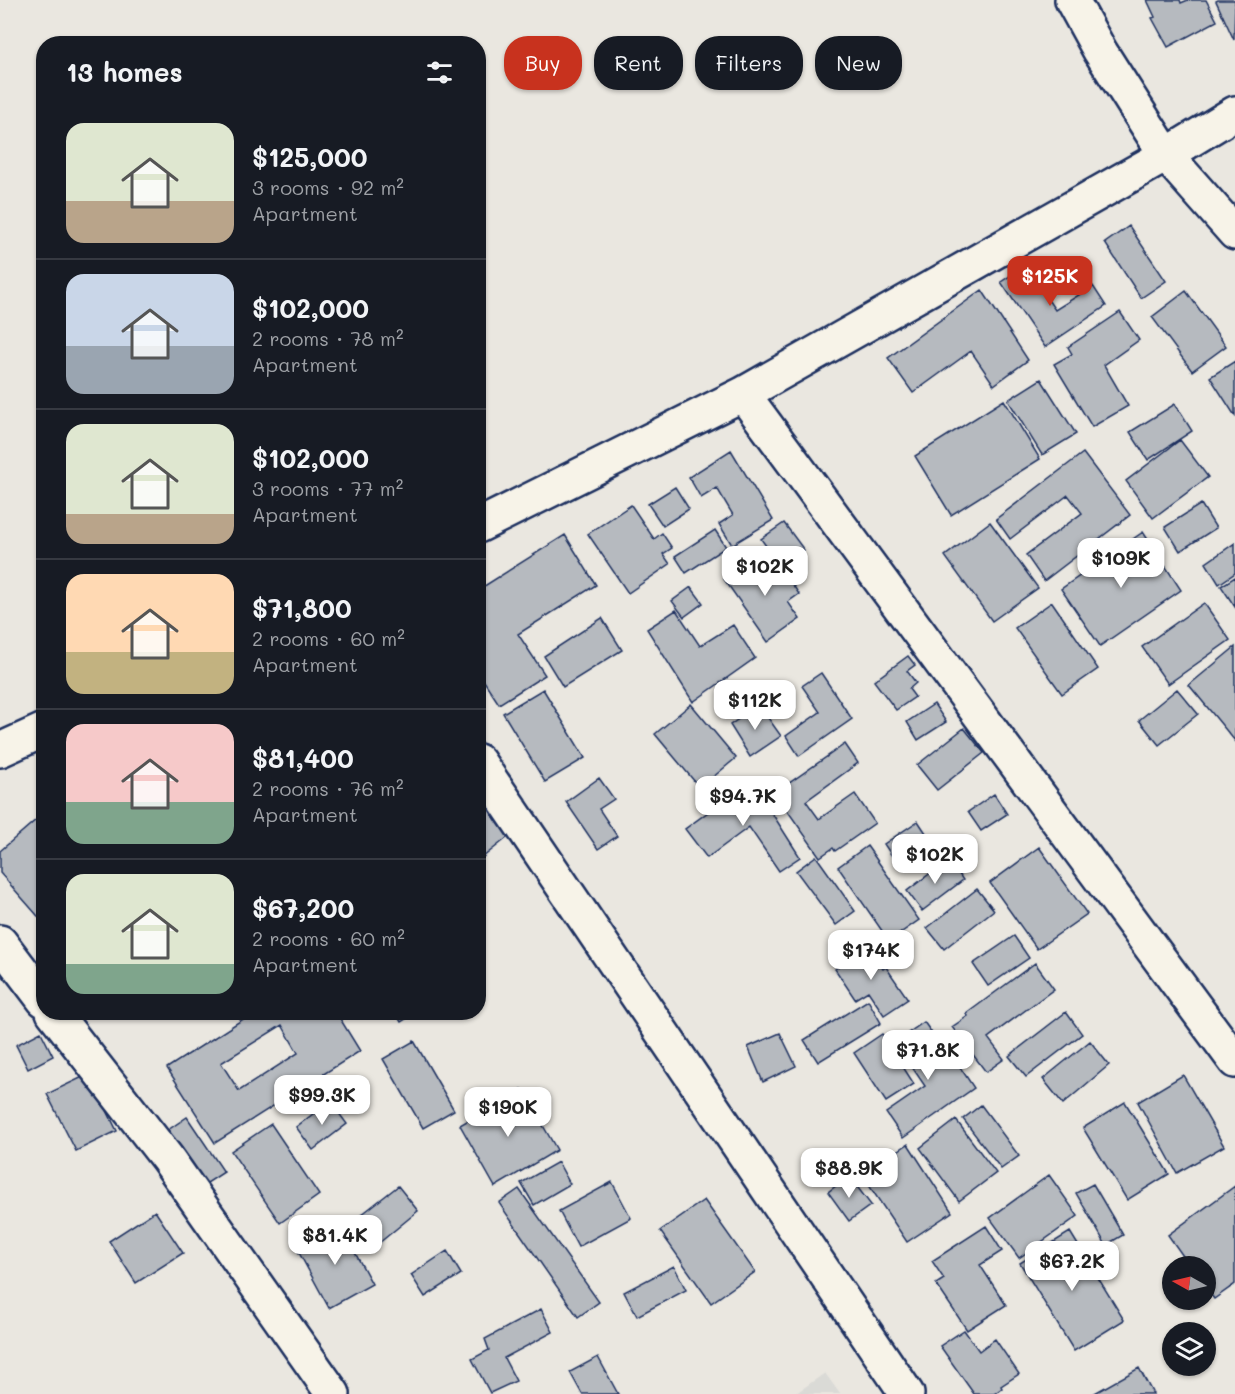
<!DOCTYPE html>
<html lang="en">
<head>
<meta charset="utf-8">
<style>
	:root { --surface:#171b24; --page:#20242c; --text:#f1f3f6; --muted:#9ea1a6; --line:#363941; --accent:#c8321e }
	body { margin:0; font-family:Mali,sans-serif; background:var(--page); color:var(--text); height:100vh; display:flex; flex-direction:column; font-size:22px; white-space:nowrap }
	* { box-sizing:border-box; margin:0 }
	p { font-size:20px; color:var(--muted) }
	.icon { flex:none; width:33px; height:33px; fill:none; stroke:currentColor; stroke-width:2; stroke-linecap:round; stroke-linejoin:round }
	.map { position:relative; flex:1; overflow:hidden }
	.details { position:absolute; left:36px; top:36px; width:450px; height:984px; display:flex; flex-direction:column; background:var(--surface); border-radius:24px; box-shadow:0 2px 4px #0004 }
	.details>* { flex:none }
	.hud { position:absolute; left:504px; top:36px; width:570px; height:54px; display:flex; gap:12px }
	.needle { width:39px; rotate:278deg }
	.buttons { position:absolute; left:1162px; top:1256px; display:grid; gap:12px }
	.buttons a { display:grid; place-items:center; width:54px; height:54px; border-radius:50%; background:var(--surface); box-shadow:0 2px 4px #0004; font-size:30px }
	.price { position:absolute; translate:-50% -51px; padding:0 14px; border-radius:12px; background:#fff; color:#222; font-size:20px; line-height:39px; filter:drop-shadow(0 2px 3px #0008) }
	.price::after { content:''; position:absolute; left:50%; top:36px; width:18px; height:14px; margin-left:-9px; background:inherit; clip-path:polygon(0 0,100% 0,50% 100%) }
	.price.current { background:var(--accent); color:#fff }
	ul { padding:0; list-style:none }
	li { display:flex; align-items:center; gap:18px; height:150px; padding:0 30px }
	li+li { border-top:2px solid var(--line) }
	li span { display:grid; place-items:center; flex:none; width:168px; height:120px; border-radius:18px; color:#555 }
	li>.icon { margin-inline-start:auto }
	span .icon { width:72px; height:72px; fill:#fffc; stroke-width:1 }
	li b { font-size:26px }
	h2 { display:flex; justify-content:space-between; align-items:center; height:72px; padding:0 30px; font-size:26px }
	.chip { padding:0 21px; border-radius:24px; background:var(--surface); box-shadow:0 2px 4px #0004; font-size:21px; line-height:54px }
	.chip.current { background:var(--accent); color:#fff }
	.map>svg:first-child { display:block }
	.built { fill:#dadad6 }
	.building { fill:#b6babf; stroke:#1b2f5e; stroke-width:1.5; fill-rule:evenodd }
	.lines { fill:none; stroke-linecap:round; stroke-linejoin:round }
	.street-casing { stroke:#1b2f5e; stroke-width:38 }
	.street { stroke:#f7f3e8; stroke-width:33 }
</style>
</head>
<body>
<div class="map">
<svg width="1235" height="1394" viewBox="0 0 1235 1394">
	<rect width="100%" height="100%" fill="#eae7e0"/>
	<filter id="ink" filterUnits="userSpaceOnUse"><feTurbulence type="fractalNoise" baseFrequency=".0167" numOctaves="2"/><feDisplacementMap in="SourceGraphic" scale="12" xChannelSelector="R" yChannelSelector="G"/><feConvolveMatrix kernelMatrix="1 2 1 2 8 2 1 2 1" color-interpolation-filters="sRGB"/></filter>
	<g filter="url(#ink)">
		<!-- built -->
		<path class="built" d="M 825,1373 L 840,1394 L 795,1394 Z"/>
		<!-- building -->
		<path class="building" d="M 1147,0 L 1180,0 L 1181,3 L 1188,0 L 1206,0 L 1217,21 L 1168,47 L 1152,18 L 1155,17 Z
			M 1218,0 L 1235,0 L 1234,40 L 1216,1 Z
			M 1129,226 L 1166,281 L 1141,298 L 1105,243 Z
			M 1025,266 L 1055,310 L 1093,286 L 1106,306 L 1045,347 L 1001,282 Z
			M 982,290 L 1028,360 L 994,385 L 971,351 L 913,393 L 888,358 Z
			M 1186,291 L 1226,346 L 1192,371 L 1152,317 Z
			M 1120,312 L 1139,340 L 1104,365 L 1128,406 L 1092,427 L 1054,364 L 1072,354 L 1068,347 Z
			M 1235,361 L 1235,416 L 1210,377 Z
			M 1041,379 L 1076,434 L 1042,455 L 1008,400 Z
			M 1004,400 L 1040,459 L 951,515 L 915,456 Z
			M 1175,404 L 1192,431 L 1148,460 L 1130,432 Z
			M 1180,440 L 1208,477 L 1153,518 L 1126,481 Z
			M 731,450 L 773,520 L 732,545 L 719,524 L 733,515 L 717,488 L 701,498 L 689,477 Z
			M 1083,453 L 1130,515 L 1044,581 L 1026,555 L 1082,513 L 1068,495 L 1010,539 L 996,519 Z
			M 675,487 L 689,509 L 663,526 L 648,504 Z
			M 1201,504 L 1216,528 L 1180,551 L 1165,527 Z
			M 631,505 L 654,539 L 662,533 L 672,548 L 663,554 L 670,564 L 628,593 L 588,534 Z
			M 990,522 L 1038,588 L 992,621 L 945,556 Z
			M 784,523 L 804,550 L 781,567 L 761,539 Z
			M 715,530 L 726,547 L 686,573 L 675,556 Z
			M 1143,532 L 1181,590 L 1100,646 L 1061,589 Z
			M 565,535 L 596,585 L 518,634 L 545,675 L 499,704 L 478,672 L 478,590 Z
			M 1235,543 L 1235,573 L 1219,584 L 1206,563 Z
			M 756,557 L 769,575 L 780,566 L 799,594 L 788,602 L 800,619 L 768,642 L 724,579 Z
			M 1235,577 L 1235,607 L 1221,586 Z
			M 691,587 L 703,603 L 684,617 L 672,601 Z
			M 1052,602 L 1098,669 L 1062,694 L 1015,628 Z
			M 1204,603 L 1230,640 L 1168,684 L 1142,647 Z
			M 676,610 L 700,646 L 733,625 L 755,658 L 693,702 L 647,629 Z
			M 602,618 L 622,650 L 563,687 L 544,656 Z
			M 1235,647 L 1235,741 L 1189,685 Z
			M 908,656 L 915,665 L 907,671 L 916,683 L 909,689 L 915,697 L 896,710 L 874,681 Z
			M 821,673 L 852,719 L 799,756 L 786,736 L 820,712 L 802,686 Z
			M 543,689 L 585,758 L 545,782 L 503,713 Z
			M 1177,689 L 1198,714 L 1159,745 L 1139,720 Z
			M 691,704 L 736,758 L 700,788 L 655,734 Z
			M 934,704 L 946,722 L 918,740 L 907,722 Z
			M 759,705 L 781,736 L 750,757 L 730,725 Z
			M 964,728 L 984,753 L 937,790 L 917,765 Z
			M 845,744 L 858,763 L 806,801 L 819,819 L 855,794 L 875,823 L 835,851 L 833,848 L 820,857 L 775,793 Z
			M 599,778 L 614,799 L 599,809 L 617,836 L 598,849 L 566,802 Z
			M 749,782 L 770,810 L 800,857 L 779,871 L 749,827 L 707,858 L 685,829 Z
			M 478,793 L 512,834 L 478,861 Z
			M 994,794 L 1007,814 L 981,831 L 968,812 Z
			M 44,813 L 44,923 L 0,873 L 0,851 Z
			M 918,821 L 934,845 L 900,868 L 884,844 Z
			M 867,846 L 919,920 L 889,941 L 838,867 Z
			M 1039,847 L 1087,914 L 1037,949 L 990,883 Z
			M 816,856 L 855,911 L 836,925 L 796,871 Z
			M 949,859 L 963,880 L 922,911 L 907,891 Z
			M 977,889 L 994,910 L 944,949 L 927,928 Z
			M 1014,936 L 1029,958 L 988,986 L 973,964 Z
			M 868,947 L 883,969 L 886,967 L 908,999 L 884,1015 L 868,991 L 855,999 L 835,969 Z
			M 1035,963 L 1054,989 L 988,1038 L 1004,1059 L 986,1072 L 952,1027 L 968,1016 L 966,1014 Z
			M 868,1000 L 881,1023 L 818,1062 L 804,1040 Z
			M 254,1012 L 336,1012 L 360,1051 L 215,1143 L 167,1068 ZM 282,1025 L 298,1053 L 239,1091 L 221,1063 Z
			M 395,1012 L 417,1012 L 401,1022 Z
			M 1066,1012 L 1082,1034 L 1026,1077 L 1009,1056 Z
			M 924,1022 L 953,1063 L 956,1061 L 974,1088 L 903,1138 L 886,1113 L 925,1086 L 895,1042 Z
			M 41,1032 L 53,1056 L 28,1069 L 16,1045 Z
			M 780,1033 L 796,1066 L 763,1082 L 748,1047 Z
			M 882,1034 L 914,1084 L 886,1102 L 854,1053 Z
			M 414,1041 L 454,1110 L 423,1128 L 383,1059 Z
			M 1090,1041 L 1109,1065 L 1063,1104 L 1043,1079 Z
			M 89,1074 L 117,1131 L 76,1151 L 47,1094 Z
			M 1183,1075 L 1224,1146 L 1177,1173 L 1138,1102 Z
			M 522,1089 L 557,1150 L 495,1187 L 460,1125 Z
			M 330,1101 L 347,1124 L 313,1150 L 296,1127 Z
			M 1125,1102 L 1169,1174 L 1127,1200 L 1083,1128 Z
			M 981,1105 L 1019,1156 L 1001,1169 L 963,1119 Z
			M 187,1117 L 224,1172 L 204,1185 L 168,1130 Z
			M 956,1120 L 996,1173 L 959,1201 L 920,1148 Z
			M 271,1124 L 319,1195 L 280,1223 L 231,1151 Z
			M 908,1144 L 952,1212 L 907,1242 L 862,1175 Z
			M 558,1162 L 570,1184 L 534,1205 L 521,1183 Z
			M 1049,1175 L 1078,1216 L 1019,1258 L 990,1218 Z
			M 849,1176 L 871,1205 L 849,1221 L 828,1192 Z
			M 612,1182 L 631,1218 L 578,1247 L 559,1211 Z
			M 1093,1184 L 1123,1235 L 1106,1245 L 1076,1193 Z
			M 398,1186 L 418,1211 L 373,1248 L 352,1222 Z
			M 1235,1186 L 1235,1284 L 1214,1299 L 1206,1288 L 1206,1266 L 1190,1266 L 1168,1235 Z
			M 519,1189 L 599,1302 L 578,1317 L 499,1203 Z
			M 704,1200 L 755,1272 L 711,1303 L 660,1231 Z
			M 155,1211 L 183,1253 L 136,1283 L 109,1241 Z
			M 340,1225 L 372,1284 L 329,1308 L 297,1249 Z
			M 986,1226 L 1002,1251 L 980,1265 L 1006,1305 L 967,1330 L 936,1284 L 944,1279 L 932,1261 Z
			M 1070,1232 L 1124,1320 L 1074,1351 L 1020,1263 Z
			M 447,1251 L 461,1274 L 425,1297 L 411,1275 Z
			M 674,1266 L 686,1290 L 637,1316 L 624,1292 Z
			M 541,1309 L 553,1332 L 504,1358 L 516,1381 L 490,1393 L 472,1359 L 489,1350 L 485,1339 Z
			M 964,1330 L 979,1351 L 995,1339 L 1019,1374 L 1001,1386 L 1002,1388 L 994,1394 L 974,1394 L 940,1346 Z
			M 598,1357 L 618,1394 L 582,1394 L 570,1372 Z
			M 1139,1368 L 1153,1394 L 1093,1394 Z"/>
		<g class="lines">
			<defs>
				<path id="street" d="M 1072,0 L 1100,51 L 1166,155 L 1235,233
					M 743,394 L 1235,1061
					M 478,526 L 743,394 L 1166,155 L 1235,113
					M 0,750 L 44,730
					M 478,761 L 907,1394
					M 0,942 L 44,1000
					M 53,1012 L 167,1158 L 333,1394"/>
			</defs>
			<!-- street casing -->
			<use href="#street" class="street-casing"/>
			<!-- street -->
			<use href="#street" class="street"/>
		</g>
	</g>
</svg>
<div class="buttons">
<a><svg class="needle" viewBox="-14 -14 28 28"><path d="M0-13l5 13h-10z" fill="#e53935"/><path d="M0 13l5-13h-10z" fill="#9ea1a6"/></svg></a>
<a><svg class="icon" aria-label="layers" viewBox="0 0 24 24"><path d="M12 4l9 5-9 5-9-5zM3 14l9 5 9-5"/></svg></a>
</div>
<b class="price current" style="left:1050px;top:307px">$125K</b>
<b class="price" style="left:1121px;top:589px">$109K</b>
<b class="price" style="left:765px;top:597px">$102K</b>
<b class="price" style="left:755px;top:731px">$112K</b>
<b class="price" style="left:743px;top:827px">$94.7K</b>
<b class="price" style="left:935px;top:885px">$102K</b>
<b class="price" style="left:871px;top:981px">$174K</b>
<b class="price" style="left:928px;top:1081px">$71.8K</b>
<b class="price" style="left:322px;top:1126px">$99.3K</b>
<b class="price" style="left:508px;top:1138px">$190K</b>
<b class="price" style="left:849px;top:1199px">$88.9K</b>
<b class="price" style="left:335px;top:1266px">$81.4K</b>
<b class="price" style="left:1072px;top:1292px">$67.2K</b>
<div class="hud">
<a class="chip current">Buy</a>
<a class="chip">Rent</a>
<a class="chip">Filters</a>
<a class="chip">New</a>
</div>
<section class="details">
<h2>13 homes<svg class="icon" aria-label="filters" viewBox="0 0 24 24"><path d="M4 7h16M4 17h16"/><circle cx="9" cy="7" r="2"/><circle cx="15" cy="17" r="2"/></svg></h2>
<ul>
<li><span style="background:linear-gradient(#dfe7d0 65%,#b9a48a 0)"><svg class="icon" aria-label="home" viewBox="0 0 24 24"><path d="M3 11l9-7 9 7M6 9v11h12V9"/></svg></span><div><b>$125,000</b><p>3 rooms · 92 m²</p><p>Apartment</p></div></li>
<li><span style="background:linear-gradient(#c9d6e8 60%,#9aa5b1 0)"><svg class="icon" aria-label="home" viewBox="0 0 24 24"><path d="M3 11l9-7 9 7M6 9v11h12V9"/></svg></span><div><b>$102,000</b><p>2 rooms · 78 m²</p><p>Apartment</p></div></li>
<li><span style="background:linear-gradient(#dfe7d0 75%,#b9a48a 0)"><svg class="icon" aria-label="home" viewBox="0 0 24 24"><path d="M3 11l9-7 9 7M6 9v11h12V9"/></svg></span><div><b>$102,000</b><p>3 rooms · 77 m²</p><p>Apartment</p></div></li>
<li><span style="background:linear-gradient(#ffd9b3 65%,#c2b280 0)"><svg class="icon" aria-label="home" viewBox="0 0 24 24"><path d="M3 11l9-7 9 7M6 9v11h12V9"/></svg></span><div><b>$71,800</b><p>2 rooms · 60 m²</p><p>Apartment</p></div></li>
<li><span style="background:linear-gradient(#f6c9c9 65%,#7fa58c 0)"><svg class="icon" aria-label="home" viewBox="0 0 24 24"><path d="M3 11l9-7 9 7M6 9v11h12V9"/></svg></span><div><b>$81,400</b><p>2 rooms · 76 m²</p><p>Apartment</p></div></li>
<li><span style="background:linear-gradient(#dfe7d0 75%,#7fa58c 0)"><svg class="icon" aria-label="home" viewBox="0 0 24 24"><path d="M3 11l9-7 9 7M6 9v11h12V9"/></svg></span><div><b>$67,200</b><p>2 rooms · 60 m²</p><p>Apartment</p></div></li>
</ul>
</section>
</div>
</body>
</html>
